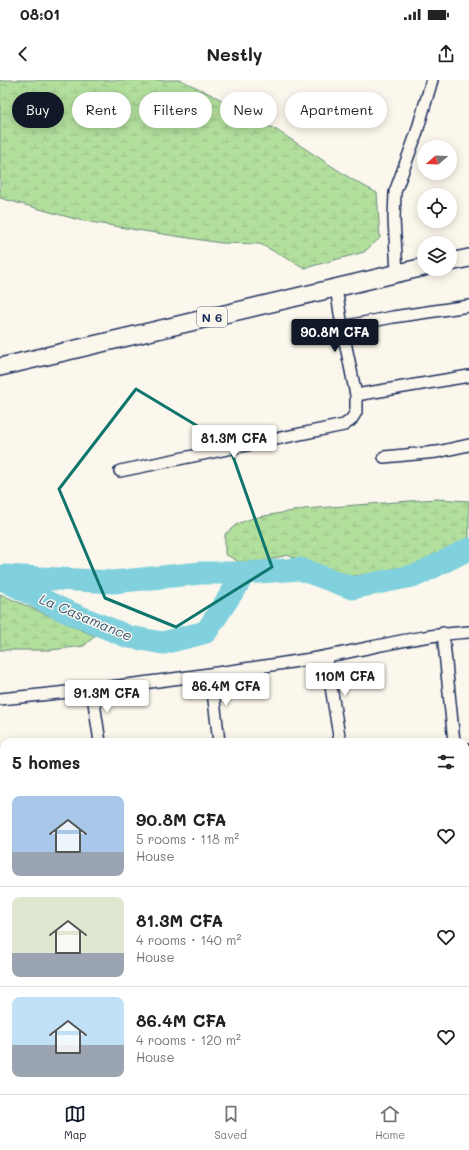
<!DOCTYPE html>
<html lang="en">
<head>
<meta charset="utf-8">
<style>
	:root { --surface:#fff; --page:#f6f6f6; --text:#222; --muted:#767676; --line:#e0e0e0; --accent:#111827 }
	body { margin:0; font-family:Mali,sans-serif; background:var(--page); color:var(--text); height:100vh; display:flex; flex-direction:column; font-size:15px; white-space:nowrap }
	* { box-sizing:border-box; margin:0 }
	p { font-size:13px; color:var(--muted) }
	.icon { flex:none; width:22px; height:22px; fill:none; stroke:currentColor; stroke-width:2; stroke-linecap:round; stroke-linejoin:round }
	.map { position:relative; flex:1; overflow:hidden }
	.side { position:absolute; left:0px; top:658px; width:469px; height:356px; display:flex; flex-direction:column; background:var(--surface); border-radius:12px 12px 0 0; box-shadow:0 2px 10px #0003 }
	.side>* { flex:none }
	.top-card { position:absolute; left:12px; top:12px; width:445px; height:36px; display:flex; gap:8px }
	.needle { width:26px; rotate:251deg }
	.buttons { position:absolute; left:417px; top:60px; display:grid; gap:8px }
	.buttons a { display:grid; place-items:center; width:40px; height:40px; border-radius:50%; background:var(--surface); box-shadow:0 2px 10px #0003; font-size:20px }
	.price { position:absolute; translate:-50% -34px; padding:0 9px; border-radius:4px; background:#fff; color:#222; font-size:13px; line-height:26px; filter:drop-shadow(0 1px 2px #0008) }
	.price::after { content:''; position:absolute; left:50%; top:24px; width:12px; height:9px; margin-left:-6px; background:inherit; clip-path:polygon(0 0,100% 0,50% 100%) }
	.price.active { background:var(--accent); color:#fff }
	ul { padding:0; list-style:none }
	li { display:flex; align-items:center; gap:12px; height:100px; padding:0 12px }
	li+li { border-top:1px solid var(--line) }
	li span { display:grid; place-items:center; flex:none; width:112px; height:80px; border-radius:8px; color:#555 }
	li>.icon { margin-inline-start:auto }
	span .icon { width:48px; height:48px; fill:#fffc; stroke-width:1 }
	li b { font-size:17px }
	h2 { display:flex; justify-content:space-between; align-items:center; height:48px; padding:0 12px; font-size:17px }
	.tag { padding:0 14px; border-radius:18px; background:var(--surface); box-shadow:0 2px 10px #0003; font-size:14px; line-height:36px }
	.tag.active { background:var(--accent); color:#fff }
	.status { display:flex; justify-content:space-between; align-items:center; height:28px; padding:0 20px; background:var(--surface); direction:ltr }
	.status svg { height:11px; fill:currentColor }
	header { display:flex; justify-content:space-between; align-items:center; height:52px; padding:0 12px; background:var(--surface); font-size:18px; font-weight:800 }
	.tabs { display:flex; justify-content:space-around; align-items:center; height:56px; border-top:1px solid var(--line); background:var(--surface); font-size:11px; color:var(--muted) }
	.tabs a { display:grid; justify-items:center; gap:2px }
	.tabs .active { color:var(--accent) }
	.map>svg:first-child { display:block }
	.wetland { fill:url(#wetland-marsh); stroke:#67877e }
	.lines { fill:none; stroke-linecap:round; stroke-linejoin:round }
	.river { stroke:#80d0dd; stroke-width:23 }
	.street-casing { stroke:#1b2f5e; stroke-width:14 }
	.primary-casing { stroke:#1b2f5e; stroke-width:20 }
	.street { stroke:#fbf7ec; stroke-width:11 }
	.primary { stroke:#fbf7ec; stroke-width:17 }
	.marked { fill:none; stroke:#0f766e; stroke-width:3; stroke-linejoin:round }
	.labels { text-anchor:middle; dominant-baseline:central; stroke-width:3; stroke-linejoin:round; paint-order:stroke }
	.shield { fill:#fbf7ec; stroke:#5e6b89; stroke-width:1 }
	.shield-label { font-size:12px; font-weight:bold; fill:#1b2f5e }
	.water-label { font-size:14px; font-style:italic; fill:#34577e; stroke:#fbf7ec }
</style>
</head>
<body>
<div class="status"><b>08:01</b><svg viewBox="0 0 49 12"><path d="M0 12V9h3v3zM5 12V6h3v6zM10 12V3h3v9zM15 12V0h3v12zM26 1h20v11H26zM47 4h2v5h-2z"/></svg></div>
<header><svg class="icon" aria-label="back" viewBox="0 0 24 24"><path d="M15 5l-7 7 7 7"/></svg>Nestly<svg class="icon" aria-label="share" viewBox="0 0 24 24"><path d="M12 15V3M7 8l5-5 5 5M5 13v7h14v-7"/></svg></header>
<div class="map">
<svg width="469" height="1014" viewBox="0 0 469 1014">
	<defs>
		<pattern id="wetland-marsh" width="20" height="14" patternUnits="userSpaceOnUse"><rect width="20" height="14" fill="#b3df9d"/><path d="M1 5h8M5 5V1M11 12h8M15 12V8" fill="none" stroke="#99c08a"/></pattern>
	</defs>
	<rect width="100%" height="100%" fill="#fbf7ec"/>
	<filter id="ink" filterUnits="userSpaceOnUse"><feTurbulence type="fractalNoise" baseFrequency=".025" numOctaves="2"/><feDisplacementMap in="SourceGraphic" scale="8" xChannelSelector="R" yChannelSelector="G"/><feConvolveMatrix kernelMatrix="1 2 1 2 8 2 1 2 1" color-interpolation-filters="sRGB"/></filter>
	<g filter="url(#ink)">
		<!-- wetland -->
		<path class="wetland" d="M 0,0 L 181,0 L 226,22 L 278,51 L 353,100 L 377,113 L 380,158 L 364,172 L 305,188 L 260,164 L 221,163 L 137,150 L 79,140 L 0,118 Z
			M 436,419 L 469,421 L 469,457 L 419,488 L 345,497 L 287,475 L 246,486 L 225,474 L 225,454 L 237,444 L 253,438 L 304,429 Z
			M 0,514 L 95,556 L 84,566 L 51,570 L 0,570 Z"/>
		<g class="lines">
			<!-- river -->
			<path class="river" d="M 4,496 L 113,502 L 201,493 L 245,493
				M 0,498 L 63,530 L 129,557 L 163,563 L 206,552 L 245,493 L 300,489 L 352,508 L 417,495 L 469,469"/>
			<defs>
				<path id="street" d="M 397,193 L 394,139 L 395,112 L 416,55 L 432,0
					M 342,247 L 393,237 L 469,226
					M 356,315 L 469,296
					M 384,377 L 437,372 L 469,365
					M 120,391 L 344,345 L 351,340 L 356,332 L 356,315 L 342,247 L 336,207
					M 443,553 L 454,662
					M 326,576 L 340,662
					M 211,595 L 219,662
					M 92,610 L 100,662
					M 0,619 C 104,609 208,595 311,579 C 364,570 416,555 469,552
					M 465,671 L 469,670
					M 465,737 L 469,762
					M 0,739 L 4,738
					M 465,787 L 469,786
					M 0,857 L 4,856
					M 152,1010 L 152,1014
					M 273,1010 L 273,1014
					M 390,1010 L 391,1014"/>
				<path id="primary" d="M 450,182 L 469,178
					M 0,287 L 424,187
					M 465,907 L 469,906
					M 0,977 L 4,977"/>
			</defs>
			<!-- street casing -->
			<use href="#street" class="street-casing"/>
			<!-- primary casing -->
			<use href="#primary" class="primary-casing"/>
			<!-- street -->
			<use href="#street" class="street"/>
			<!-- primary -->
			<use href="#primary" class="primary"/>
		</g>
	</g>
	<!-- marked area -->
	<path class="marked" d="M 136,309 L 229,365 L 272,487 L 176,547 L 105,518 L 59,409 Z"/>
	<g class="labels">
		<!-- shield labels -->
		<rect class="shield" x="197" y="227" width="30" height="20" rx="3"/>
		<g class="shield-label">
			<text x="212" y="237">N 6</text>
		</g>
		<!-- water labels -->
		<g class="water-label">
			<text transform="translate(86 537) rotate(23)">La Casamance</text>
		</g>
	</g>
</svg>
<div class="buttons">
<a><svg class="needle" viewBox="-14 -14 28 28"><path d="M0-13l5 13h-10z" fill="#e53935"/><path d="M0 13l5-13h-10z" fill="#767676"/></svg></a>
<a><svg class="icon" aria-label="locate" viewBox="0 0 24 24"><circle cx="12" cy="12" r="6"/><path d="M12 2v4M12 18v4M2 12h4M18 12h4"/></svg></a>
<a><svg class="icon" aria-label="layers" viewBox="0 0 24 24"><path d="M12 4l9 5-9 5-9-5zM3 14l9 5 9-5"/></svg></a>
</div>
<b class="price active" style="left:335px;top:273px">90.8M CFA</b>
<b class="price" style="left:234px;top:379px">81.3M CFA</b>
<b class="price" style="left:345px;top:617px">110M CFA</b>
<b class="price" style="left:226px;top:627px">86.4M CFA</b>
<b class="price" style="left:107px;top:634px">91.3M CFA</b>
<div class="top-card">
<a class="tag active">Buy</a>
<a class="tag">Rent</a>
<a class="tag">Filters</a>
<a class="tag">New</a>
<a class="tag">Apartment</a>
</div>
<section class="side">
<h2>5 homes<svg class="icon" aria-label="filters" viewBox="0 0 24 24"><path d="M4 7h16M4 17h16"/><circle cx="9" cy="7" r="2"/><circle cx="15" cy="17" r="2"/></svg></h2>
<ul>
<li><span style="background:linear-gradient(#a9c7e8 70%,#9aa5b1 0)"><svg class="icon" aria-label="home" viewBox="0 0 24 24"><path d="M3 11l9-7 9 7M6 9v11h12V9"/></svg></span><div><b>90.8M CFA</b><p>5 rooms · 118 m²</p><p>House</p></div><svg class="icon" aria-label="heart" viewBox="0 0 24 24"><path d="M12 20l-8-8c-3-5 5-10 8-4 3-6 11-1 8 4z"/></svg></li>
<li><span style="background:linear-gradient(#dfe7d0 70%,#9aa5b1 0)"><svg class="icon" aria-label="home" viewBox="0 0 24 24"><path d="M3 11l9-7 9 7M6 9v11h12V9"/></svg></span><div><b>81.3M CFA</b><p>4 rooms · 140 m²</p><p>House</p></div><svg class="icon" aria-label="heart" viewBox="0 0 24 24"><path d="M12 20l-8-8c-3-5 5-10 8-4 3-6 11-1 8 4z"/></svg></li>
<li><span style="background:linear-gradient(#bfe0f5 60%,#9aa5b1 0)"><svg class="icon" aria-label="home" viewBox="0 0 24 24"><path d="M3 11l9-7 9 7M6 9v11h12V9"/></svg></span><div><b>86.4M CFA</b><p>4 rooms · 120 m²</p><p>House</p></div><svg class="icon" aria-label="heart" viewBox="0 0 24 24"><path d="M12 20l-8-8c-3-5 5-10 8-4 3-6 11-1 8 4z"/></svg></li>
</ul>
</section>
</div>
<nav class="tabs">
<a class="active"><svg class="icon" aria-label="map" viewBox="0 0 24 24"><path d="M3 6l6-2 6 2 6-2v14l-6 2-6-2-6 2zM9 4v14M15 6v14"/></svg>Map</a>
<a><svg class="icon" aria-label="saved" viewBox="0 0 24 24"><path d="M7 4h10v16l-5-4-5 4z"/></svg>Saved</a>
<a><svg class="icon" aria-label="home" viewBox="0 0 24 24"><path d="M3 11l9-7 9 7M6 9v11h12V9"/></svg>Home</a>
</nav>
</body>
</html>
